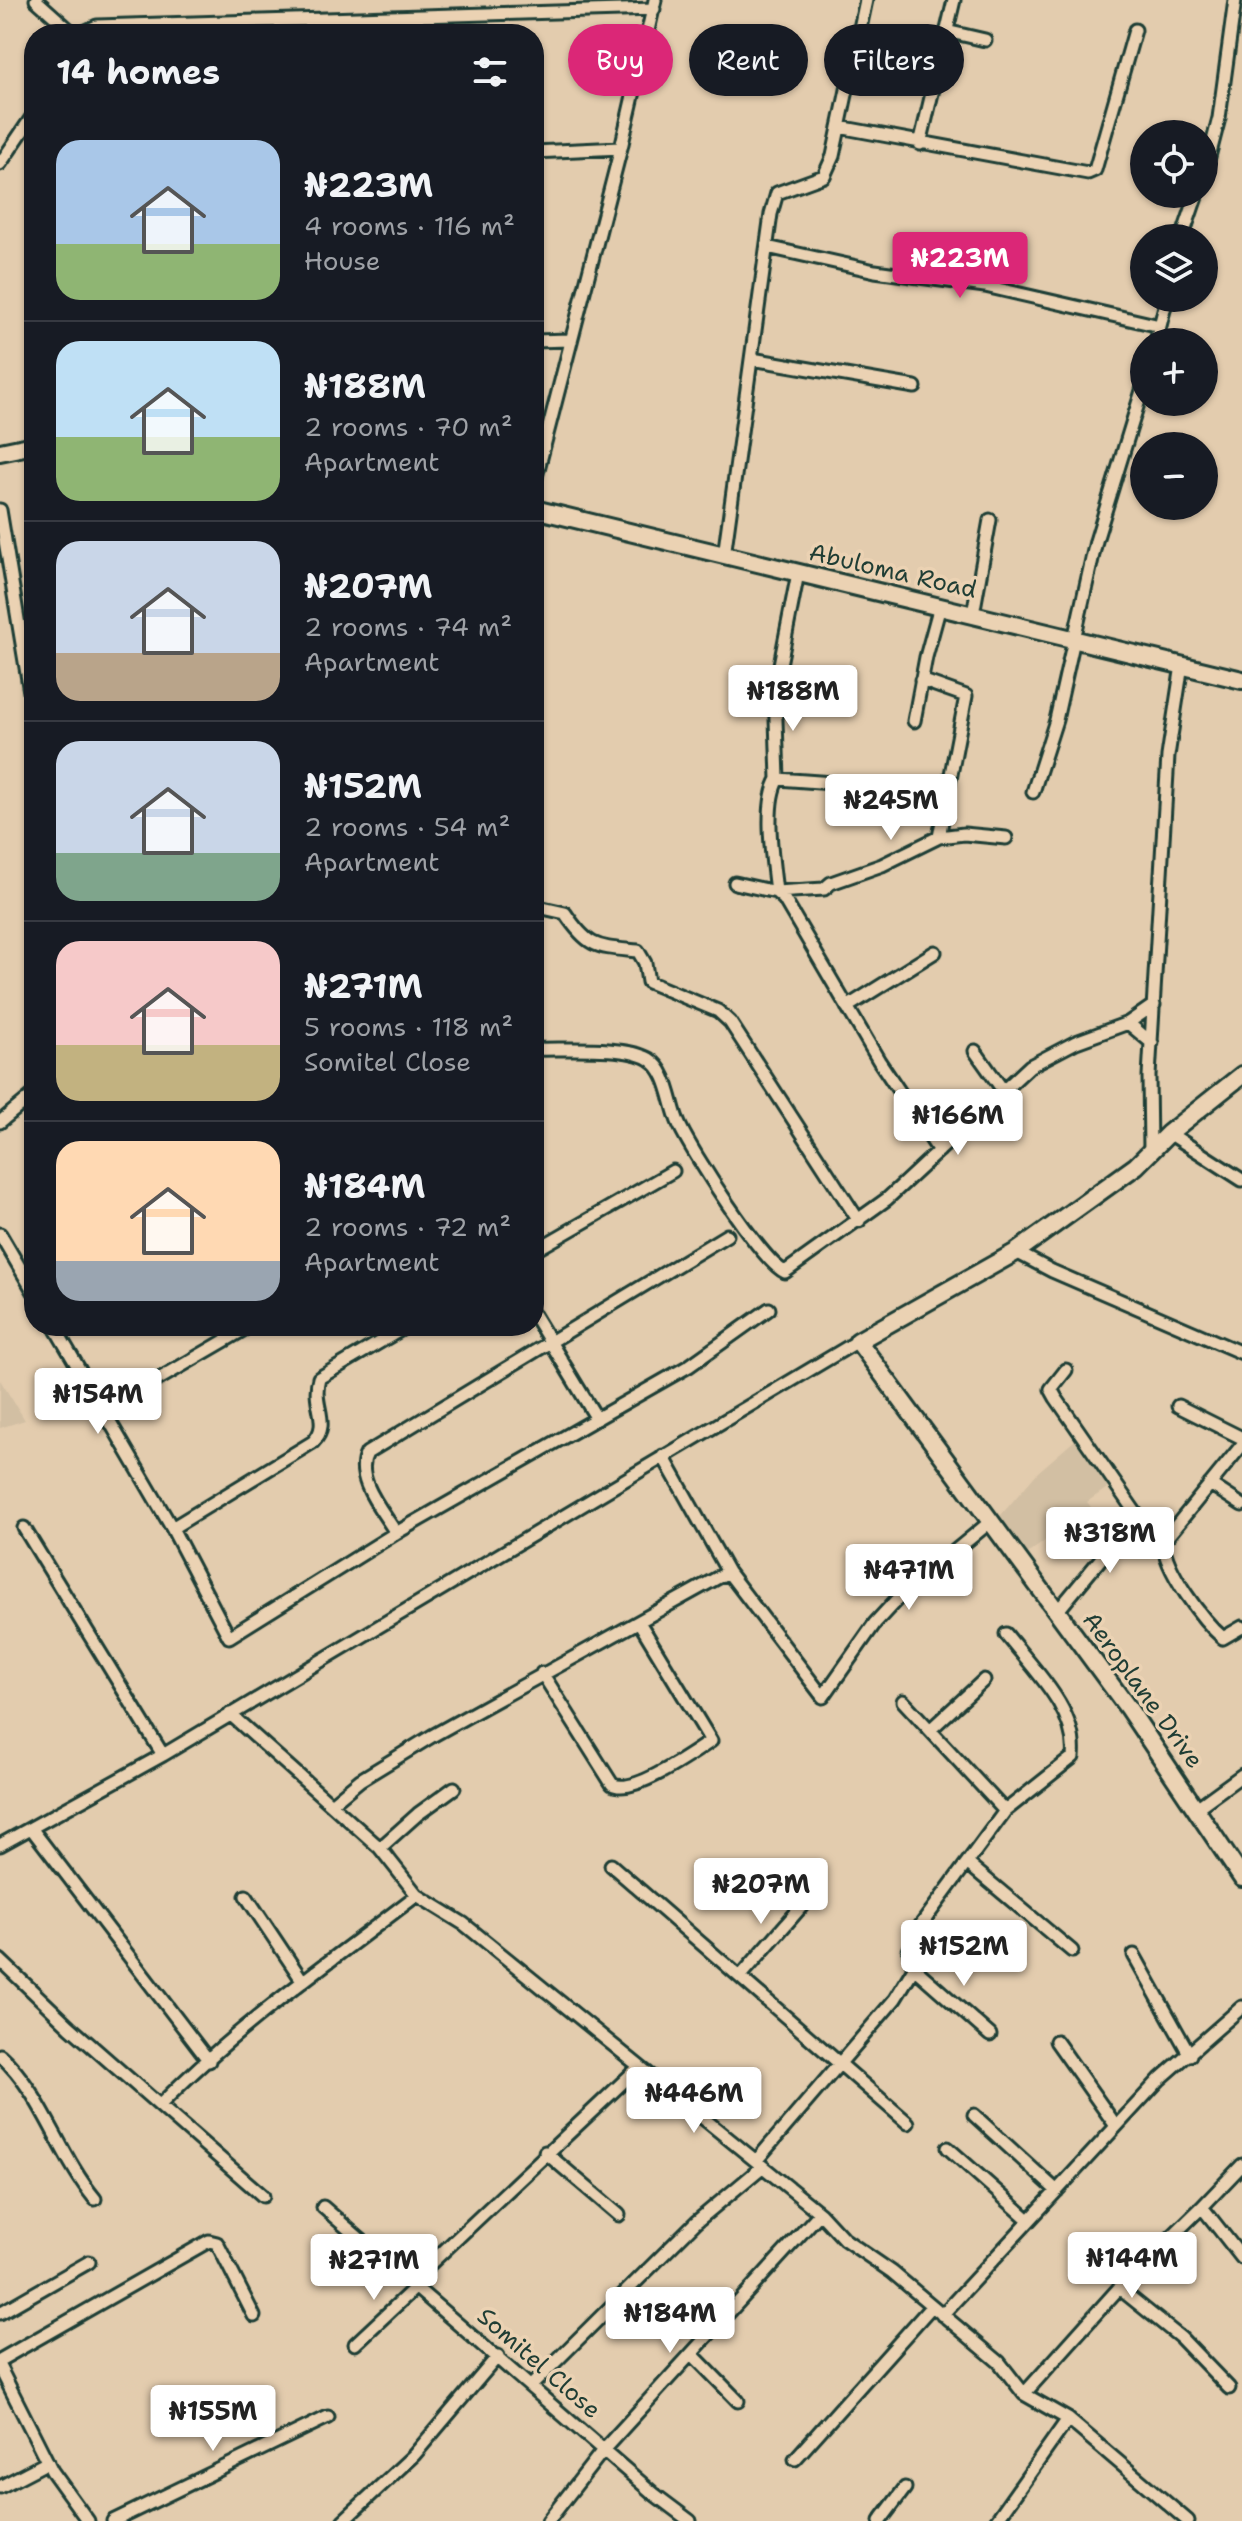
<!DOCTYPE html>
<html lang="en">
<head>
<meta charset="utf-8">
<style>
	:root { --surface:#171b24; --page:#20242c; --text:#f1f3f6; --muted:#9ea1a6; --line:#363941; --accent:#db2777 }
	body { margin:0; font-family:"Shantell Sans",sans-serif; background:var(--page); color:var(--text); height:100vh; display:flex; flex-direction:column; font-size:30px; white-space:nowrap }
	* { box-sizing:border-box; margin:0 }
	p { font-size:26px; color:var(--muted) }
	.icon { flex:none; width:44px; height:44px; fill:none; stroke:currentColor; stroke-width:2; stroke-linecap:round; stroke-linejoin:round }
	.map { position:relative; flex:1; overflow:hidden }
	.side { position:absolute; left:24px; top:24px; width:520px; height:1312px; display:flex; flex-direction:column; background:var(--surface); border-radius:32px; box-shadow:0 2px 6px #0004 }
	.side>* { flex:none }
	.guide { position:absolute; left:568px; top:24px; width:554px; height:72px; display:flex; gap:16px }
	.fabs { position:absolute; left:1130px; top:120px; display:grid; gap:16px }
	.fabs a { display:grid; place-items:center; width:88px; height:88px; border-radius:50%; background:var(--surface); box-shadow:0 2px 6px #0004; font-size:40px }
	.price { position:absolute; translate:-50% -68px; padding:0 18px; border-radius:8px; background:#fff; color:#222; font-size:26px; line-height:52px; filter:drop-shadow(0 2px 4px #0008) }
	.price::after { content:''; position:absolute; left:50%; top:48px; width:24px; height:18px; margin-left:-12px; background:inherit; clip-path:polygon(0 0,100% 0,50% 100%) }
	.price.current { background:var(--accent); color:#fff }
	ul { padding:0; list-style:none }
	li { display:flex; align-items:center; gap:24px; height:200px; padding:0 32px }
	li+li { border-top:2px solid var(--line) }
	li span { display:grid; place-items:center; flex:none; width:224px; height:160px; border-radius:24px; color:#555 }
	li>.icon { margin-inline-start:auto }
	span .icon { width:96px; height:96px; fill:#fffc; stroke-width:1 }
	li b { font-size:34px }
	h2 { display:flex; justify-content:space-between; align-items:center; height:96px; padding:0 32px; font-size:34px }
	.tag { padding:0 28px; border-radius:36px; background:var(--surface); box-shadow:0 2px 6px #0004; font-size:28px; line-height:72px }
	.tag.current { background:var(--accent); color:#fff }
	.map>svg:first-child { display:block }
	.built { fill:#d2bfa3 }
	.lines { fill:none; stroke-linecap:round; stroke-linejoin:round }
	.street-casing { stroke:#1f3d34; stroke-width:17 }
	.secondary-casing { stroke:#1f3d34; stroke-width:22 }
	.street { stroke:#ebd2b3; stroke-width:11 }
	.secondary { stroke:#ebd2b3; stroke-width:16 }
	.labels { text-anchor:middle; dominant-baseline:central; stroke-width:7; stroke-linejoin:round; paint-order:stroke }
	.street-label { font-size:24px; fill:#1f3d34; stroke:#ebd2b3 }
</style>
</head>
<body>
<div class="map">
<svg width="1242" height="2521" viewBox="0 0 1242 2521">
	<rect width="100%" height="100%" fill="#e3ccae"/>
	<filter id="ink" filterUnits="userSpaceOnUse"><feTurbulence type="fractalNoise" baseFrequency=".0125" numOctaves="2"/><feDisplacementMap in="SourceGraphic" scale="16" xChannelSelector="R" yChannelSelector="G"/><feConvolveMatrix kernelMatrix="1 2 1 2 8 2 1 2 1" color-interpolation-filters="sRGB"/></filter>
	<g filter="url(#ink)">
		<!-- built -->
		<path class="built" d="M 0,1380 L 25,1420 L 0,1428 Z
			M 1075,1440 L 1110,1486 L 1087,1502 L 1091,1507 L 1023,1557 L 995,1522 L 1038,1472 Z"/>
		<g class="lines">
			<defs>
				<path id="street" d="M 36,0 L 74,34
					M 425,16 L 425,34
					M 946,31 L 985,40
					M 80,34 L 97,26 L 654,9
					M 839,127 L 1088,173 L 1095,170 L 1135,30
					M 920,144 L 954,0
					M 534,152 L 621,148
					M 0,164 L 34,114
					M 1204,176 L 1219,118 L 1235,0
					M 1182,238 L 1197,194
					M 767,247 L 875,271 L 985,286 L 1160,326
					M 534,341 L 570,340
					M 1156,342 L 1167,298
					M 752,359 L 915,387
					M 534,485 L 621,148 L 655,0
					M 0,510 L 31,698
					M 724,556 L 771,214 L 777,193 L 824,176 L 833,156 L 866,0
					M 798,573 L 775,690 L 778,779 C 763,804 773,863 776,892 L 784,899 L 879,1061 L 939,1151
					M 973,614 L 990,520
					M 921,680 L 966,696 L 939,837
					M 914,721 L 926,657 L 940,606
					M 778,779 L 860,785
					M 1033,792 L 1056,720 L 1096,541 L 1144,384
					M 735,883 L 776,892 L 824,889 L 831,883 L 882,865 L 939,837 L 964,834 L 1006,838
					M 534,906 L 565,913 C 589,949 597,947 638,951 L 645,963 L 648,982 L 718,1011 L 730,1022 L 859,1221
					M 847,1007 L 935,952
					M 1128,1023 L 1152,1043
					M 534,1049 C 562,1050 626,1045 649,1059 C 669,1071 670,1104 679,1124 C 691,1151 762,1262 785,1272 L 887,1199 L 1030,1066 L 1076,1042 L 1128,1023 L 1154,1005
					M 975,1051 L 1002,1089
					M 0,1122 L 34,1094
					M 1169,1133 L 1242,1180
					M 1150,1150 L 1149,1076 L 1168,756 L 1182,665
					M 0,1234 L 34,1292
					M 534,1251 L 673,1171
					M 1016,1252 L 1052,1271 L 1242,1353
					M 534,1315 L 597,1419
					M 54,1326 L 172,1528 L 229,1637 L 396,1533 L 689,1366 L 769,1309
					M 1066,1370 L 1051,1389 L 1056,1398 L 1137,1515 L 1163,1542 C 1165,1570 1202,1620 1223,1638 L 1242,1627
					M 1178,1406 L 1242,1438
					M 104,1411 L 250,1326
					M 663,1456 L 728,1572 L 823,1697 L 875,1623 L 899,1597 L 990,1522
					M 1210,1484 L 1242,1505
					M 24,1528 L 163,1755
					M 172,1528 L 313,1442 C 332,1423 311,1405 319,1378 L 407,1326
					M 396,1533 C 383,1511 353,1478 367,1453 L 727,1235
					M 1163,1542 L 1242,1445
					M 1056,1613 L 1137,1515
					M 542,1673 L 612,1784 C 632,1796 692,1754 711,1741 L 639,1622
					M 903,1701 L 1005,1811
					M 230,1714 L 380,1848 L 417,1895 L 464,1924 L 820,2213 L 844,2239 L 892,2272 L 999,2362 L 1024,2394 L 1068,2419 L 1188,2521
					M 930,1730 L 984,1680
					M 331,1804 L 360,1780 L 432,1736 L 728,1572
					M 1198,1807 L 1242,1775
					M 31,1828 L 209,2061
					M 0,1845 L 163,1755 L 858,1341
					M 380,1848 L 418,1814 L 454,1788
					M 967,1863 L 1072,1951
					M 611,1865 L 908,2123
					M 246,1896 L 302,1980
					M 1134,1955 L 1190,2055
					M 0,1960 L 70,2027 L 263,2196
					M 740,1977 L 809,1898
					M 990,2035 L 914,1968 L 909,1951 L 918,1929 L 1005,1811 L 1073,1757 C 1078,1710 1033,1669 1006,1634
					M 1056,2041 L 1116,2126
					M 0,2055 C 43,2094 58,2154 95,2199
					M 161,2104 C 238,2025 330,1962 417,1895
					M 974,2115 L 1057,2191
					M 948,2148 L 1029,2220
					M 545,2152 L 619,2215
					M 756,2161 L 895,1999 L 914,1968
					M 323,2207 L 654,2494 L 690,2521
					M 1202,2207 L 1242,2165
					M 429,2265 L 638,2068
					M 1119,2288 L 1181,2338 L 1229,2388
					M 0,2313 L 89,2262
					M 942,2315 L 1160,2079 L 1242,2007
					M 355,2344 L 417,2286
					M 693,2355 L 738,2401
					M 0,2360 L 209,2241 L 217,2243 L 254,2316
					M 0,2368 L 52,2471 L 88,2521
					M 531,2386 L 696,2222 L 762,2167
					M 1024,2394 L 1119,2288 L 1202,2207 L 1242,2258
					M 795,2459 L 931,2307
					M 0,2487 L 48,2462
					M 113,2521 L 328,2417
					M 343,2521 L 414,2455 L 498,2356
					M 548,2521 L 604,2449 L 820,2213
					M 880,2521 L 905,2488
					M 996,2521 L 1068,2419"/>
				<path id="secondary" d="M 0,452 L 34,445
					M 534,509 L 1242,680
					M 1242,1075 L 1169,1133 L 1136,1166 L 1016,1252 L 858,1341 L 1128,1708 L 1242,1878"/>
			</defs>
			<!-- street casing -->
			<use href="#street" class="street-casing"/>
			<!-- secondary casing -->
			<use href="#secondary" class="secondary-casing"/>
			<!-- street -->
			<use href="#street" class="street"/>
			<!-- secondary -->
			<use href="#secondary" class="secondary"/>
		</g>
	</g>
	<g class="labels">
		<!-- street labels -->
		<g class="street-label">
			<text transform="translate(893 571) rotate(13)">Abuloma Road</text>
			<text transform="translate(1143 1690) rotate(54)">Aeroplane Drive</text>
			<text transform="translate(539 2363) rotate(41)">Somitel Close</text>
		</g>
	</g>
</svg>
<div class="fabs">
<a><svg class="icon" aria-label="locate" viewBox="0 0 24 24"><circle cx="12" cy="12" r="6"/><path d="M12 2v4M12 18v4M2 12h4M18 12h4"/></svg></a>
<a><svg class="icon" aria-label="layers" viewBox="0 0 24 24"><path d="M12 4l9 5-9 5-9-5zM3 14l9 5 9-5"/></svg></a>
<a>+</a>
<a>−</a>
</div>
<b class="price current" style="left:960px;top:300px">₦223M</b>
<b class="price" style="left:793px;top:733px">₦188M</b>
<b class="price" style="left:891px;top:842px">₦245M</b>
<b class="price" style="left:958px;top:1157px">₦166M</b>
<b class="price" style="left:98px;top:1436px">₦154M</b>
<b class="price" style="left:1110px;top:1575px">₦318M</b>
<b class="price" style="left:909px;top:1612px">₦471M</b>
<b class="price" style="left:761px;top:1926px">₦207M</b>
<b class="price" style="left:964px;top:1988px">₦152M</b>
<b class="price" style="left:694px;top:2135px">₦446M</b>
<b class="price" style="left:1132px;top:2300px">₦144M</b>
<b class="price" style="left:374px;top:2302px">₦271M</b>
<b class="price" style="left:670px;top:2355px">₦184M</b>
<b class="price" style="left:213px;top:2453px">₦155M</b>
<div class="guide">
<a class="tag current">Buy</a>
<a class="tag">Rent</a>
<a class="tag">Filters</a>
</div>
<section class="side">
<h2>14 homes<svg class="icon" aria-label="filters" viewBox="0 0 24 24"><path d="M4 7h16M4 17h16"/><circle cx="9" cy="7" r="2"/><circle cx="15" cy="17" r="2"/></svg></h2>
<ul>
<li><span style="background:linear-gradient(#a9c7e8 65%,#8fb573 0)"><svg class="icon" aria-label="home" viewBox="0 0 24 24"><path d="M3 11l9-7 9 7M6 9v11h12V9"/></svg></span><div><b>₦223M</b><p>4 rooms · 116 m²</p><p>House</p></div></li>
<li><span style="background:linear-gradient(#bfe0f5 60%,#8fb573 0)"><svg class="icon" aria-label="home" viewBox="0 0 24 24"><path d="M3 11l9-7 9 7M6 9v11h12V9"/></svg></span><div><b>₦188M</b><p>2 rooms · 70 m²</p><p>Apartment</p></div></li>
<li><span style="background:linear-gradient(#c9d6e8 70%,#b9a48a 0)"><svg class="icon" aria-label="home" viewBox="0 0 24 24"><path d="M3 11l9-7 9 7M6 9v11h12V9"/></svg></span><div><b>₦207M</b><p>2 rooms · 74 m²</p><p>Apartment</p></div></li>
<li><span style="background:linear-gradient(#c9d6e8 70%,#7fa58c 0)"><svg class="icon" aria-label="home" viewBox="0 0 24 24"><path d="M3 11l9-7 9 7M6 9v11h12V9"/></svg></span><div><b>₦152M</b><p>2 rooms · 54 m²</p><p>Apartment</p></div></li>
<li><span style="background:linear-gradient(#f6c9c9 65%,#c2b280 0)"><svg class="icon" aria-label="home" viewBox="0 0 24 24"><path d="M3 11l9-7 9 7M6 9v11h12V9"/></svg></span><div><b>₦271M</b><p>5 rooms · 118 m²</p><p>Somitel Close</p></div></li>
<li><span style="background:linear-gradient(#ffd9b3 75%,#9aa5b1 0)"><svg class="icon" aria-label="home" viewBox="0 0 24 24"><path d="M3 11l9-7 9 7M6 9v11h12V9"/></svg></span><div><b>₦184M</b><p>2 rooms · 72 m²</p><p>Apartment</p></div></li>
</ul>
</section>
</div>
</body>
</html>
